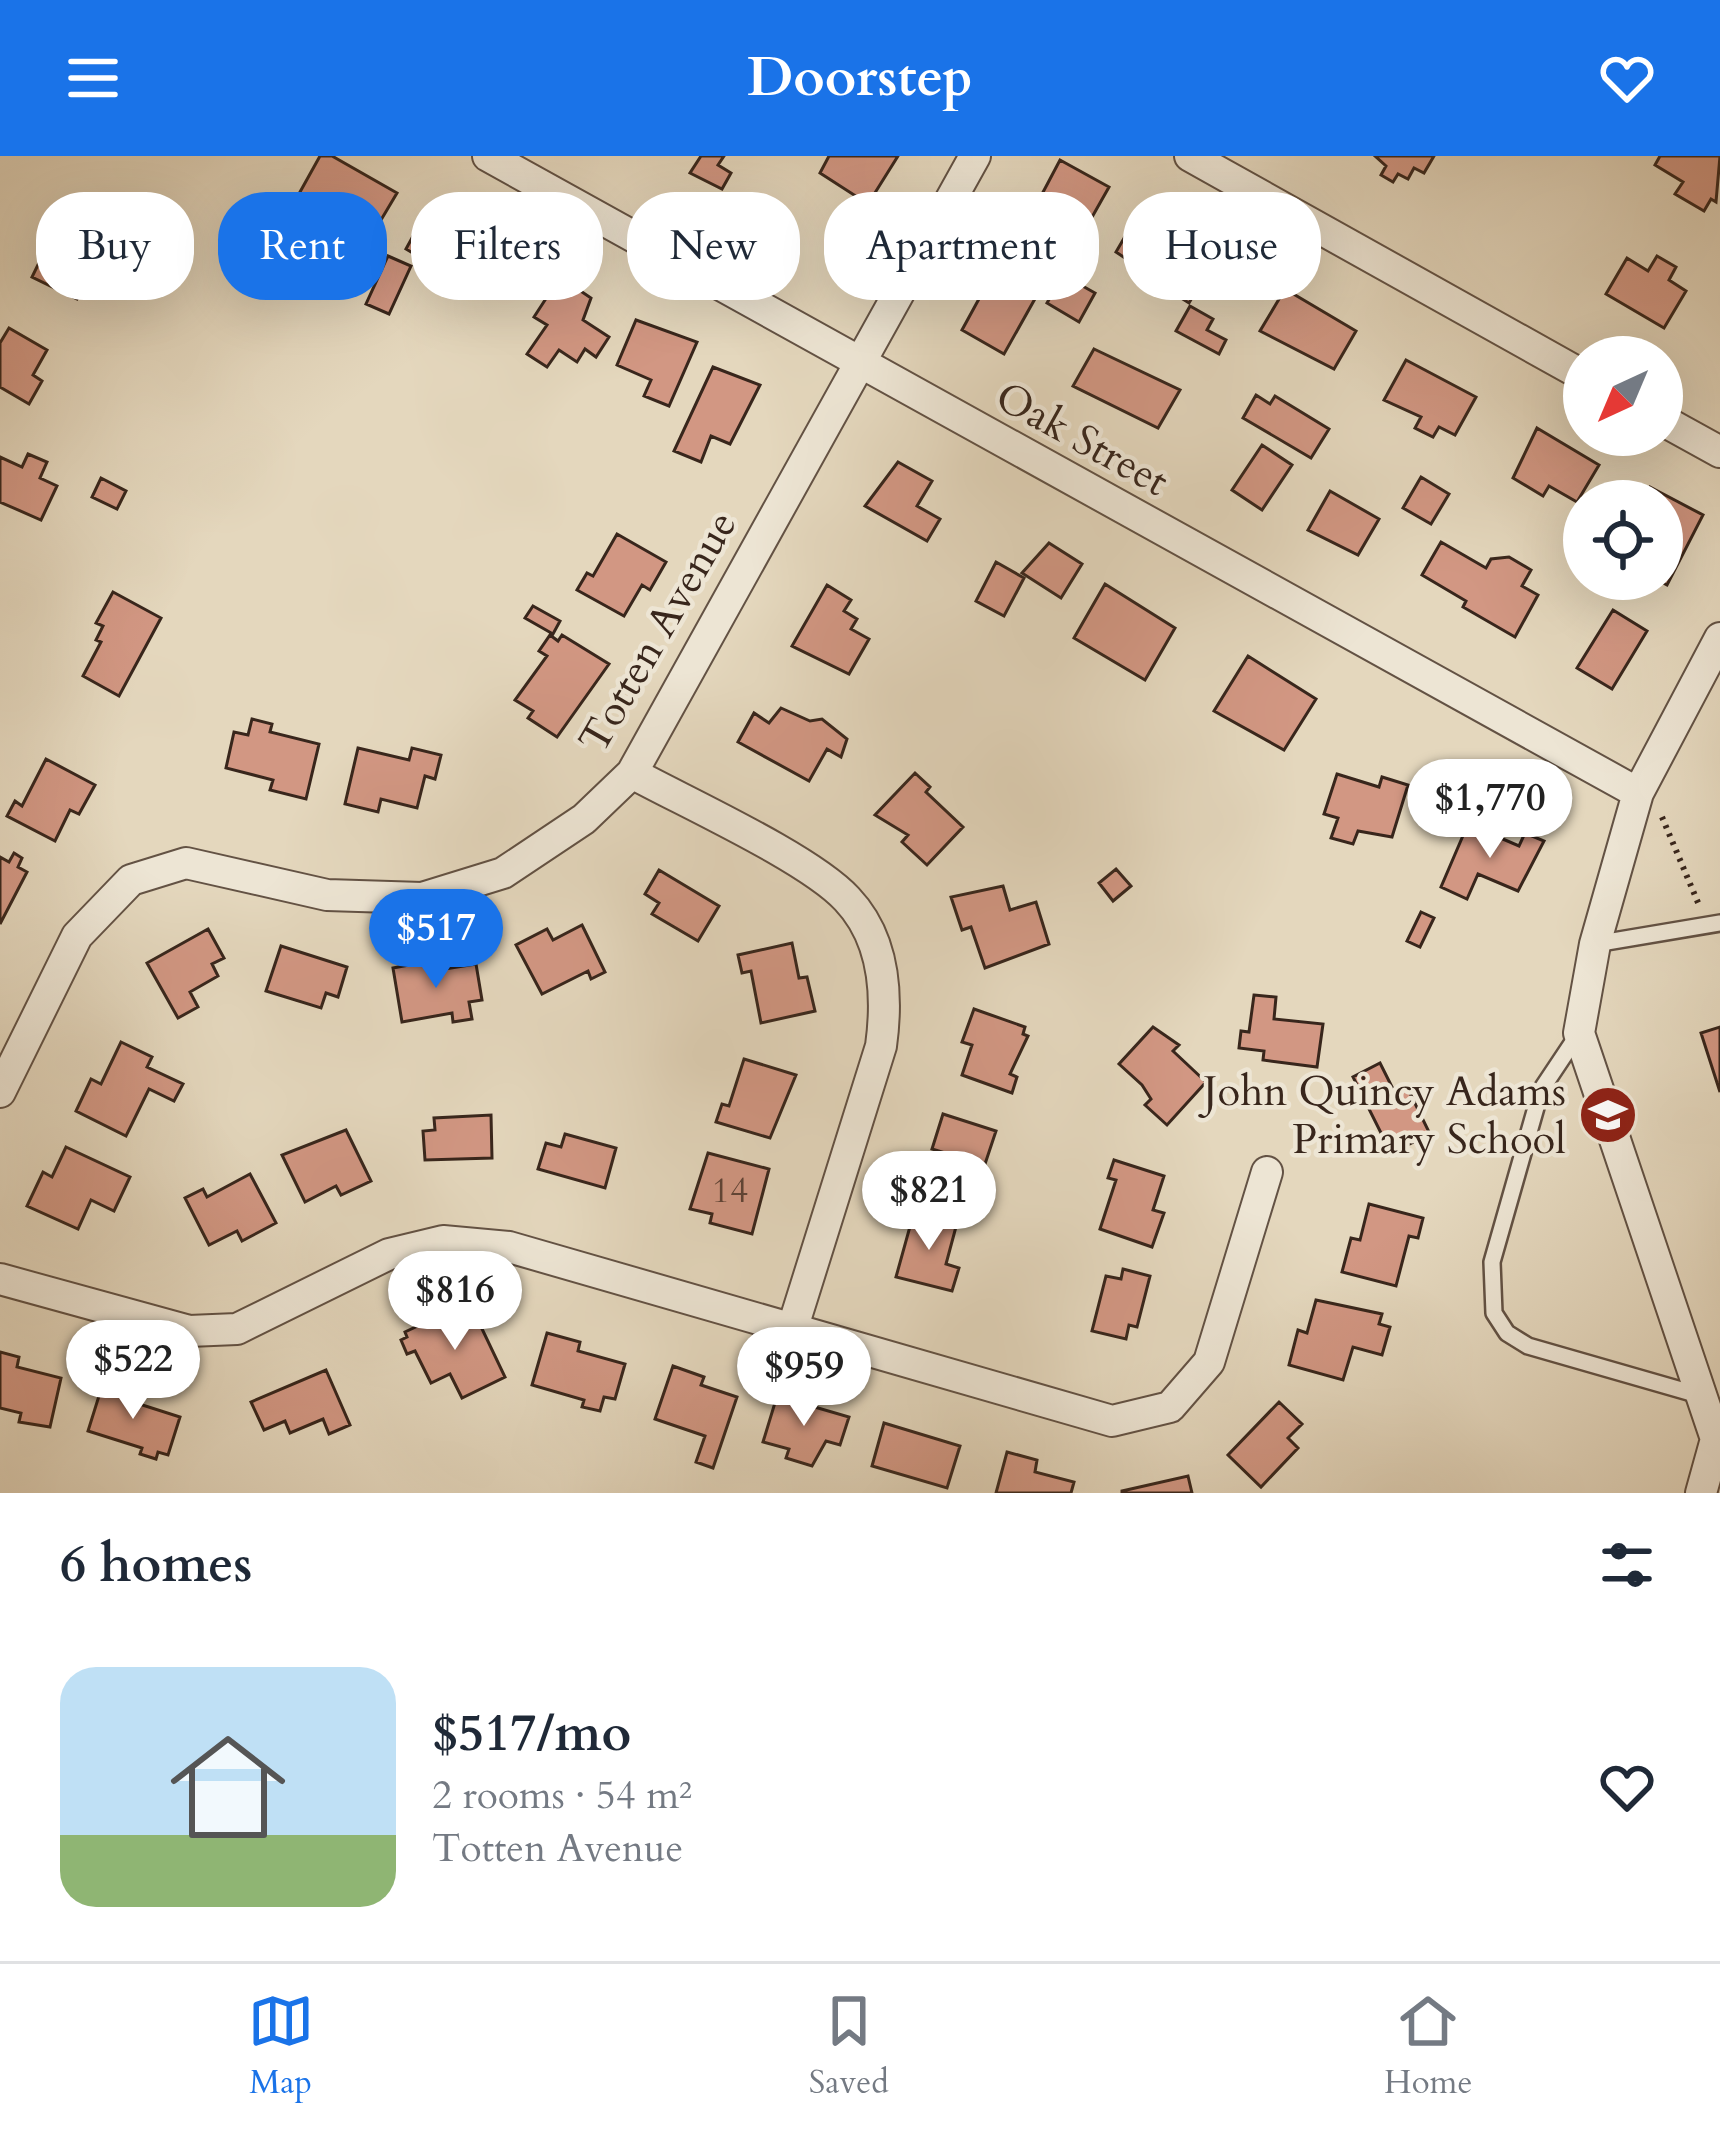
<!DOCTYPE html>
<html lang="en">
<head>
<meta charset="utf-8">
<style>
	:root { --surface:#fff; --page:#f2f2f3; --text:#1f2937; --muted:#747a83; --line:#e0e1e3; --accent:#1a73e8 }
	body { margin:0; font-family:Cardo,serif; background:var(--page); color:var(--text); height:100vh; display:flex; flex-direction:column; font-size:45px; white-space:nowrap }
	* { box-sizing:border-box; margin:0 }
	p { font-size:39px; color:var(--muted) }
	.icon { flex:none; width:66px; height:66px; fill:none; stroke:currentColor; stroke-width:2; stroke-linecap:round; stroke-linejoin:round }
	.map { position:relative; height:1337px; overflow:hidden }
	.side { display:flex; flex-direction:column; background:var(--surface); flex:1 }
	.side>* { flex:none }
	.hud { position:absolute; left:36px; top:36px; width:1650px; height:108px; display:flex; gap:24px }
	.needle { width:78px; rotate:224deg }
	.buttons { position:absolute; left:1563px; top:180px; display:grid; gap:24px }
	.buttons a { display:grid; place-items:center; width:120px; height:120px; border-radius:50%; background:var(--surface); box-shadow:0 12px 48px #0002; font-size:60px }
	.price { position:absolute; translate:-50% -102px; padding:0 27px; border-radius:42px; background:#fff; color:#222; font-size:39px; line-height:78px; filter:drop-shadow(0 3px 6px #0008) }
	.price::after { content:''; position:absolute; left:50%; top:72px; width:36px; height:27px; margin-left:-18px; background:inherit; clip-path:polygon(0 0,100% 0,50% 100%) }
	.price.on { background:var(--accent); color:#fff }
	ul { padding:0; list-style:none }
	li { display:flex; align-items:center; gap:36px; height:300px; padding:0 60px }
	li+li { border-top:3px solid var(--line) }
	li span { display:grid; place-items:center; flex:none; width:336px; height:240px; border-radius:36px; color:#555 }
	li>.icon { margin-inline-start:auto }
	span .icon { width:144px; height:144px; fill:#fffc; stroke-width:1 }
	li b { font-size:51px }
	h2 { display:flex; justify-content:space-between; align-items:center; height:144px; padding:0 60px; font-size:51px }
	.chip { padding:0 42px; border-radius:48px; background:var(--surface); box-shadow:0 12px 48px #0002; font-size:42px; line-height:108px }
	.chip.on { background:var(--accent); color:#fff }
	header { display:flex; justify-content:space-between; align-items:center; height:156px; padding:0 60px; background:var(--accent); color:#fff; font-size:54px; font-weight:600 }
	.tabs { display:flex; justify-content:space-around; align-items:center; height:168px; border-top:3px solid var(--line); background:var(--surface); font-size:33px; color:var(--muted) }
	.tabs a { display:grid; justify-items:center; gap:6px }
	.tabs .on { color:var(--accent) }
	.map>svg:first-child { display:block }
	.building { fill:#d29783; stroke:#38261c; stroke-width:3 }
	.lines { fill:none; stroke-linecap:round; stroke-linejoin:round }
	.service-casing { stroke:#635244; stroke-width:20 }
	.minor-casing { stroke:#635244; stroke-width:34 }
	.path { stroke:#38261c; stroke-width:6; stroke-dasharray:3 6; stroke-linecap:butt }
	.service { stroke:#ede5d4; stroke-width:15 }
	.minor { stroke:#ede5d4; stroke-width:30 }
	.labels { text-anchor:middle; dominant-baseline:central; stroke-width:9; stroke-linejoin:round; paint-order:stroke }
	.number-label { font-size:36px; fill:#5e4236 }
	.street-label { font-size:42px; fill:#38261c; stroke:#ede5d4 }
	.poi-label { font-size:42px; fill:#38261c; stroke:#ede5d4; text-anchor:end }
</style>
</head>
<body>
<header><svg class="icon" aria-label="menu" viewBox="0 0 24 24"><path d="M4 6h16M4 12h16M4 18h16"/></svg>Doorstep<svg class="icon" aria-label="heart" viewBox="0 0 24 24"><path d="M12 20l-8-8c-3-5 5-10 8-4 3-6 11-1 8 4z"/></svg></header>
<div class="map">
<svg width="1720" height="1337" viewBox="0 0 1720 1337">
	<rect width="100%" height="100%" fill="#e4d7bd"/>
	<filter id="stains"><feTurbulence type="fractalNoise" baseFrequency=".00167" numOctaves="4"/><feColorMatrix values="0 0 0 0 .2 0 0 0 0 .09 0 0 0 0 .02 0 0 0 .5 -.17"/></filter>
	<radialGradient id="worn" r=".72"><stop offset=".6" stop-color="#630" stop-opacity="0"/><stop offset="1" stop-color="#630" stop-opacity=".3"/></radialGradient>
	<!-- building -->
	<path class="building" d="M 320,0 L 332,0 L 397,37 L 378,69 L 351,54 L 341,72 L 295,45 Z
		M 701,0 L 724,0 L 718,9 L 731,17 L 722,33 L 690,17 Z
		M 829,0 L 898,0 L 868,48 L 820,17 Z
		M 1375,0 L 1434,0 L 1424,17 L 1414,12 L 1408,23 L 1398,18 L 1393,26 L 1381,19 L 1386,10 Z
		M 1660,0 L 1720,0 L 1716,46 L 1711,43 L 1704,55 L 1675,38 L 1683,26 L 1655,9 Z
		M 1060,4 L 1109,31 L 1087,70 L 1063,58 L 1055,72 L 1031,59 Z
		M 425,58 L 465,81 L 452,104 L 442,98 L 435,110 L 406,93 Z
		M 1152,62 L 1192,84 L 1195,78 L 1221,92 L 1189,147 L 1173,137 L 1173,121 L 1163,115 L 1158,124 L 1116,96 L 1134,65 L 1147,72 Z
		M 53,78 L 120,110 L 108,135 L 86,125 L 77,143 L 32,121 Z
		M 388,100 L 411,110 L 389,158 L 366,148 Z
		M 1657,100 L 1676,111 L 1669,124 L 1686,135 L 1664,172 L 1606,138 L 1627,102 L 1648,115 Z
		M 998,108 L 1041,132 L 1004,198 L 962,174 Z
		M 1063,119 L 1095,137 L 1079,166 L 1047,147 Z
		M 560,121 L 591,142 L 583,164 L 609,181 L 596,201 L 585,193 L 577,206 L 559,194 L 547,211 L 527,198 L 547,169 L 534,161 Z
		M 1285,133 L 1356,175 L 1334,213 L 1260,175 Z
		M 1190,150 L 1213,163 L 1207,174 L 1226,184 L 1219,198 L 1176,175 Z
		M 636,164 L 697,186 L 669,250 L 644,240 L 651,224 L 617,209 Z
		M 9,172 L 47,194 L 33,219 L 42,225 L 29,248 L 0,231 L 0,187 Z
		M 1094,193 L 1180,234 L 1158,272 L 1073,230 Z
		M 1406,204 L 1476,241 L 1455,279 L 1439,271 L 1433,281 L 1415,272 L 1421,261 L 1384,244 Z
		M 713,211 L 760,229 L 730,288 L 711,280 L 701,306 L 674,295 Z
		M 1256,239 L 1270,248 L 1275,240 L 1329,273 L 1311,302 L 1243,262 Z
		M 1537,272 L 1599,309 L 1577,346 L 1549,330 L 1543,340 L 1513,322 Z
		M 1262,289 L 1292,309 L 1262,354 L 1232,334 Z
		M 28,298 L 47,306 L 40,322 L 57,330 L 41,364 L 0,346 L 0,301 L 22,311 Z
		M 898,306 L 932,325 L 917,350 L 940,363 L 927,385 L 865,350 Z
		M 1421,321 L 1449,338 L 1431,368 L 1403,352 Z
		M 101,322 L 126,335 L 117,353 L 92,341 Z
		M 1650,331 L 1703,359 L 1667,429 L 1656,423 L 1662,423 L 1662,345 L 1642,345 Z
		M 1330,335 L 1379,363 L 1358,399 L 1308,374 Z
		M 617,378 L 666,406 L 650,434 L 642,429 L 624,460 L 577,434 L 587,417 L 593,420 Z
		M 1441,386 L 1486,412 L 1491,403 L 1509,401 L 1531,414 L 1522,430 L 1538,439 L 1515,481 L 1463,451 L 1466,445 L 1422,419 Z
		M 1049,387 L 1082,408 L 1061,442 L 1022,417 Z
		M 996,406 L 1024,422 L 1004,460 L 976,445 Z
		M 1105,428 L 1175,472 L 1145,524 L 1074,482 Z
		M 827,429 L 851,444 L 844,455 L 857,463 L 851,473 L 869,483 L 849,518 L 792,490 Z
		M 113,436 L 161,462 L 119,540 L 83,520 L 101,486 L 96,484 L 103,470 L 96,467 Z
		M 533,450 L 560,465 L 553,478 L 525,462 Z
		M 1613,454 L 1647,475 L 1612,533 L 1577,512 Z
		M 550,479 L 558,485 L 562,479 L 609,508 L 557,581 L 528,562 L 533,555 L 515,544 L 547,500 L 539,495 Z
		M 1248,500 L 1316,543 L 1284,594 L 1214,555 Z
		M 781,552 L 810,565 L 822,563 L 847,583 L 841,601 L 827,593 L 809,625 L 738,586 L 754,557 L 769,567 Z
		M 252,563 L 272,568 L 270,576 L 319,588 L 306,643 L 270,634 L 273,624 L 226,612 L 234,576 L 248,579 Z
		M 358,592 L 409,604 L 412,592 L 441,599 L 435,623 L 425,620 L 417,652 L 381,643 L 378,656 L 345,648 Z
		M 46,603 L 95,629 L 79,658 L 70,654 L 55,685 L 7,660 L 15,645 L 22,650 Z
		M 915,617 L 930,631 L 926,636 L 963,671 L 927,709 L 902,686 L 908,679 L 875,659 Z
		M 1337,618 L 1379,631 L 1382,621 L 1408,629 L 1392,681 L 1358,675 L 1353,688 L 1331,682 L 1338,662 L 1324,658 Z
		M 1468,668 L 1519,690 L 1525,677 L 1544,685 L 1518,735 L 1478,718 L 1467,743 L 1441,731 Z
		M 14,697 L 22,702 L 18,711 L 27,716 L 0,768 L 0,701 L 9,706 Z
		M 1116,713 L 1131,730 L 1113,745 L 1099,727 Z
		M 659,714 L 719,750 L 698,785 L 652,758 L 659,747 L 645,738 Z
		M 1003,730 L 1010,754 L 1036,746 L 1049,788 L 985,812 L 971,771 L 962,774 L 951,741 Z
		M 1421,756 L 1434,762 L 1420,791 L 1407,785 Z
		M 582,769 L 605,816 L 591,823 L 588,815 L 542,838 L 516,789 L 547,773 L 553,784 Z
		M 208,773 L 224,802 L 212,808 L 218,820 L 190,836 L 198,851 L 178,862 L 147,807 Z
		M 792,787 L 799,822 L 807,821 L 815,855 L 761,867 L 751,815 L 742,817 L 738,799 Z
		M 281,790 L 347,811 L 338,841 L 326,837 L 321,852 L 266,835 Z
		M 430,805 L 432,815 L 476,808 L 482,844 L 469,846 L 472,863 L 453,866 L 452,857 L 402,866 L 393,812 Z
		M 1254,839 L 1276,841 L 1274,863 L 1323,868 L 1317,911 L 1263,904 L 1264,895 L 1239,892 L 1241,875 L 1249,876 Z
		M 974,853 L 1025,871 L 1023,878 L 1028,880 L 1010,918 L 1017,921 L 1012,937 L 962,919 L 972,889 L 962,886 Z
		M 1153,871 L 1179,889 L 1173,895 L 1206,926 L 1167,969 L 1145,949 L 1151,943 L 1142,929 L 1119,908 Z
		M 1720,871 L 1720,936 L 1701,877 Z
		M 121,886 L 152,901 L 147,911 L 183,928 L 174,945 L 149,933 L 126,980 L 76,955 L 91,923 L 101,928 Z
		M 744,903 L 796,919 L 770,982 L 716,966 L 722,948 L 729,950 Z
		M 1380,907 L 1395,937 L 1407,931 L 1430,978 L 1391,997 L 1353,921 Z
		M 943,958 L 996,975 L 980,1023 L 986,1026 L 981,1042 L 932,1027 L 942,996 L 932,993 Z
		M 491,959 L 492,1002 L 425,1004 L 423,975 L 435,974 L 434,962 Z
		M 346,974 L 371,1025 L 341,1039 L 336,1030 L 305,1046 L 282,999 Z
		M 565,978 L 616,992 L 605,1032 L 538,1013 L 546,987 L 561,991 Z
		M 66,991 L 130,1021 L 114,1055 L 91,1044 L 78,1073 L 27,1050 L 43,1016 L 52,1021 Z
		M 708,997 L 769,1013 L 752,1078 L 710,1067 L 712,1058 L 690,1053 Z
		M 1114,1004 L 1164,1020 L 1153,1054 L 1164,1057 L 1152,1091 L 1100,1073 L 1116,1024 L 1108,1022 Z
		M 250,1018 L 276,1067 L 242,1085 L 237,1075 L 209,1089 L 185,1042 L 203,1033 L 207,1041 Z
		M 1369,1048 L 1423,1062 L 1418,1082 L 1409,1080 L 1396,1130 L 1342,1116 L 1351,1082 L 1360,1084 Z
		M 914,1056 L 957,1067 L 946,1108 L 959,1112 L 952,1135 L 896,1121 Z
		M 1123,1113 L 1150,1120 L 1137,1171 L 1129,1169 L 1126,1183 L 1092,1175 L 1106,1120 L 1121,1123 Z
		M 1316,1144 L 1382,1158 L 1379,1168 L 1390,1171 L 1382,1199 L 1353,1191 L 1343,1224 L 1289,1209 L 1298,1174 L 1307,1177 Z
		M 474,1156 L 505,1221 L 462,1242 L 450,1218 L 431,1227 L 415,1195 L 407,1198 L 401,1184 L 407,1181 L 405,1176 L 437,1161 L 442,1171 Z
		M 547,1177 L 580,1186 L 578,1195 L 625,1208 L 615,1243 L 604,1241 L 600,1255 L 582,1251 L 584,1244 L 532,1229 Z
		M 0,1196 L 19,1201 L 17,1211 L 61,1222 L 50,1271 L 19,1266 L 21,1257 L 0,1252 Z
		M 673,1210 L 704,1221 L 701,1229 L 737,1241 L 713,1312 L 696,1306 L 705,1280 L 655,1263 Z
		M 326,1214 L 350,1269 L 329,1278 L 323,1263 L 290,1277 L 285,1265 L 264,1274 L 251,1246 Z
		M 103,1227 L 136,1237 L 133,1246 L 180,1261 L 168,1299 L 158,1296 L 156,1303 L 140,1298 L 142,1292 L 88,1275 Z
		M 777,1240 L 849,1261 L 840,1289 L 826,1285 L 812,1310 L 786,1302 L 789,1293 L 763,1286 Z
		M 1279,1246 L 1302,1268 L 1288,1282 L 1298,1292 L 1261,1331 L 1228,1299 Z
		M 884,1267 L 960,1290 L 947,1332 L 872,1310 Z
		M 1007,1296 L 1037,1304 L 1035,1316 L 1074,1326 L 1071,1337 L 996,1337 Z
		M 1188,1320 L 1192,1337 L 1122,1337 L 1122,1335 Z"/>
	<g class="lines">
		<defs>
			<path id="service" d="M 1595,788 L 1720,767
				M 1579,877 L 1541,934 L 1492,1106 L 1494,1157 L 1507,1177 L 1528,1190 L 1702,1240"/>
			<path id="minor" d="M 488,0 L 1638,637
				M 1190,0 L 1584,220
				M 1662,264 L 1720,296
				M 632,617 C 685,646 809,702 847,743 C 885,783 888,839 881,890 L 792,1174
				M 0,936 L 77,780 L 131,724 L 186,707 L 327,739 L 422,742 L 503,717 L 584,663 L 632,617 L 975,0
				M 0,1123 L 189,1175 L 237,1173 L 389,1098 L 443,1085 L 509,1091 L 1112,1265 L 1170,1251 L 1209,1206 L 1267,1016
				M 1701,1337 L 1716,1283 L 1579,877 L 1595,788 L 1638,637 L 1720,482"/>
		</defs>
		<!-- service casing -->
		<use href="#service" class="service-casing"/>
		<!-- minor casing -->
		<use href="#minor" class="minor-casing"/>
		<!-- path -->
		<path class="path" d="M 1662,661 L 1699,749"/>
		<!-- service -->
		<use href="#service" class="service"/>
		<!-- minor -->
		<use href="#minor" class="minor"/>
	</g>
	<!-- icons -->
	<defs>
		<symbol id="school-disc" viewBox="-11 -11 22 22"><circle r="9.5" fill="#8f2418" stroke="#ede5d4"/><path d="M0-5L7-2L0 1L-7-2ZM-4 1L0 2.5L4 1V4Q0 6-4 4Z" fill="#fff"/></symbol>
	</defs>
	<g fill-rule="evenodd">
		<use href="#school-disc" x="1575" y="926" width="66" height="66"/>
	</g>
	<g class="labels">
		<!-- number labels -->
		<g class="number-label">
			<text x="730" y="1034">14</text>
		</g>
		<!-- street labels -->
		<g class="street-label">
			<text transform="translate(1082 283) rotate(29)">Oak Street</text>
			<text transform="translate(658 476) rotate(-60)">Totten Avenue</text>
		</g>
		<!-- poi labels -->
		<g class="poi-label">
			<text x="1566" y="935">John Quincy Adams<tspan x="1566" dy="48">Primary School</tspan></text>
		</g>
	</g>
	<rect width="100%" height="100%" filter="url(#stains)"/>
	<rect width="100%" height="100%" fill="url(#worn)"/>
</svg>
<div class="buttons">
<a><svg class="needle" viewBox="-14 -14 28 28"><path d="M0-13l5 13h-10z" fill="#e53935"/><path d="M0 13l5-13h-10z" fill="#747a83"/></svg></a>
<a><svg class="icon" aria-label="locate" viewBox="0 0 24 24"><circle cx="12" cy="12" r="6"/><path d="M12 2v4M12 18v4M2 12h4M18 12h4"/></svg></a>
</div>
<b class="price" style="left:1490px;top:705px">$1,770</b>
<b class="price on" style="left:436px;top:835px">$517</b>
<b class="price" style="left:929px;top:1097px">$821</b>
<b class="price" style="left:455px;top:1197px">$816</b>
<b class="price" style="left:133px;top:1266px">$522</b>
<b class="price" style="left:804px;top:1273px">$959</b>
<div class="hud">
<a class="chip">Buy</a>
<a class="chip on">Rent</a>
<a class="chip">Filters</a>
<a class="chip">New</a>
<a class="chip">Apartment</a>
<a class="chip">House</a>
</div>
</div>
<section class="side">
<h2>6 homes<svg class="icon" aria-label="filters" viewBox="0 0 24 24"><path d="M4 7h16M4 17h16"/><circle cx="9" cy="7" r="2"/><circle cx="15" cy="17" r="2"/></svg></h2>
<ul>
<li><span style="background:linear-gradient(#bfe0f5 70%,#8fb573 0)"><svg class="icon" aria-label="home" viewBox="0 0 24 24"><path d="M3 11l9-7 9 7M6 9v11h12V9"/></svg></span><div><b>$517/mo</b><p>2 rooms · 54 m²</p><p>Totten Avenue</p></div><svg class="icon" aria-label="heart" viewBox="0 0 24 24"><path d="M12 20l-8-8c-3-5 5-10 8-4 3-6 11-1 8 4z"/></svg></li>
</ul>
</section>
<nav class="tabs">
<a class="on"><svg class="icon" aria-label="map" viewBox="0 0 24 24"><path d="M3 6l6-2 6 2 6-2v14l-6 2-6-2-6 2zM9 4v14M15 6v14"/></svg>Map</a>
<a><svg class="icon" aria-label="saved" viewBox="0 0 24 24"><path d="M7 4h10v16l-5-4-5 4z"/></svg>Saved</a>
<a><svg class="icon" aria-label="home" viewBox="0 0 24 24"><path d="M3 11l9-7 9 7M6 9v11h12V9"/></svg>Home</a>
</nav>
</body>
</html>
